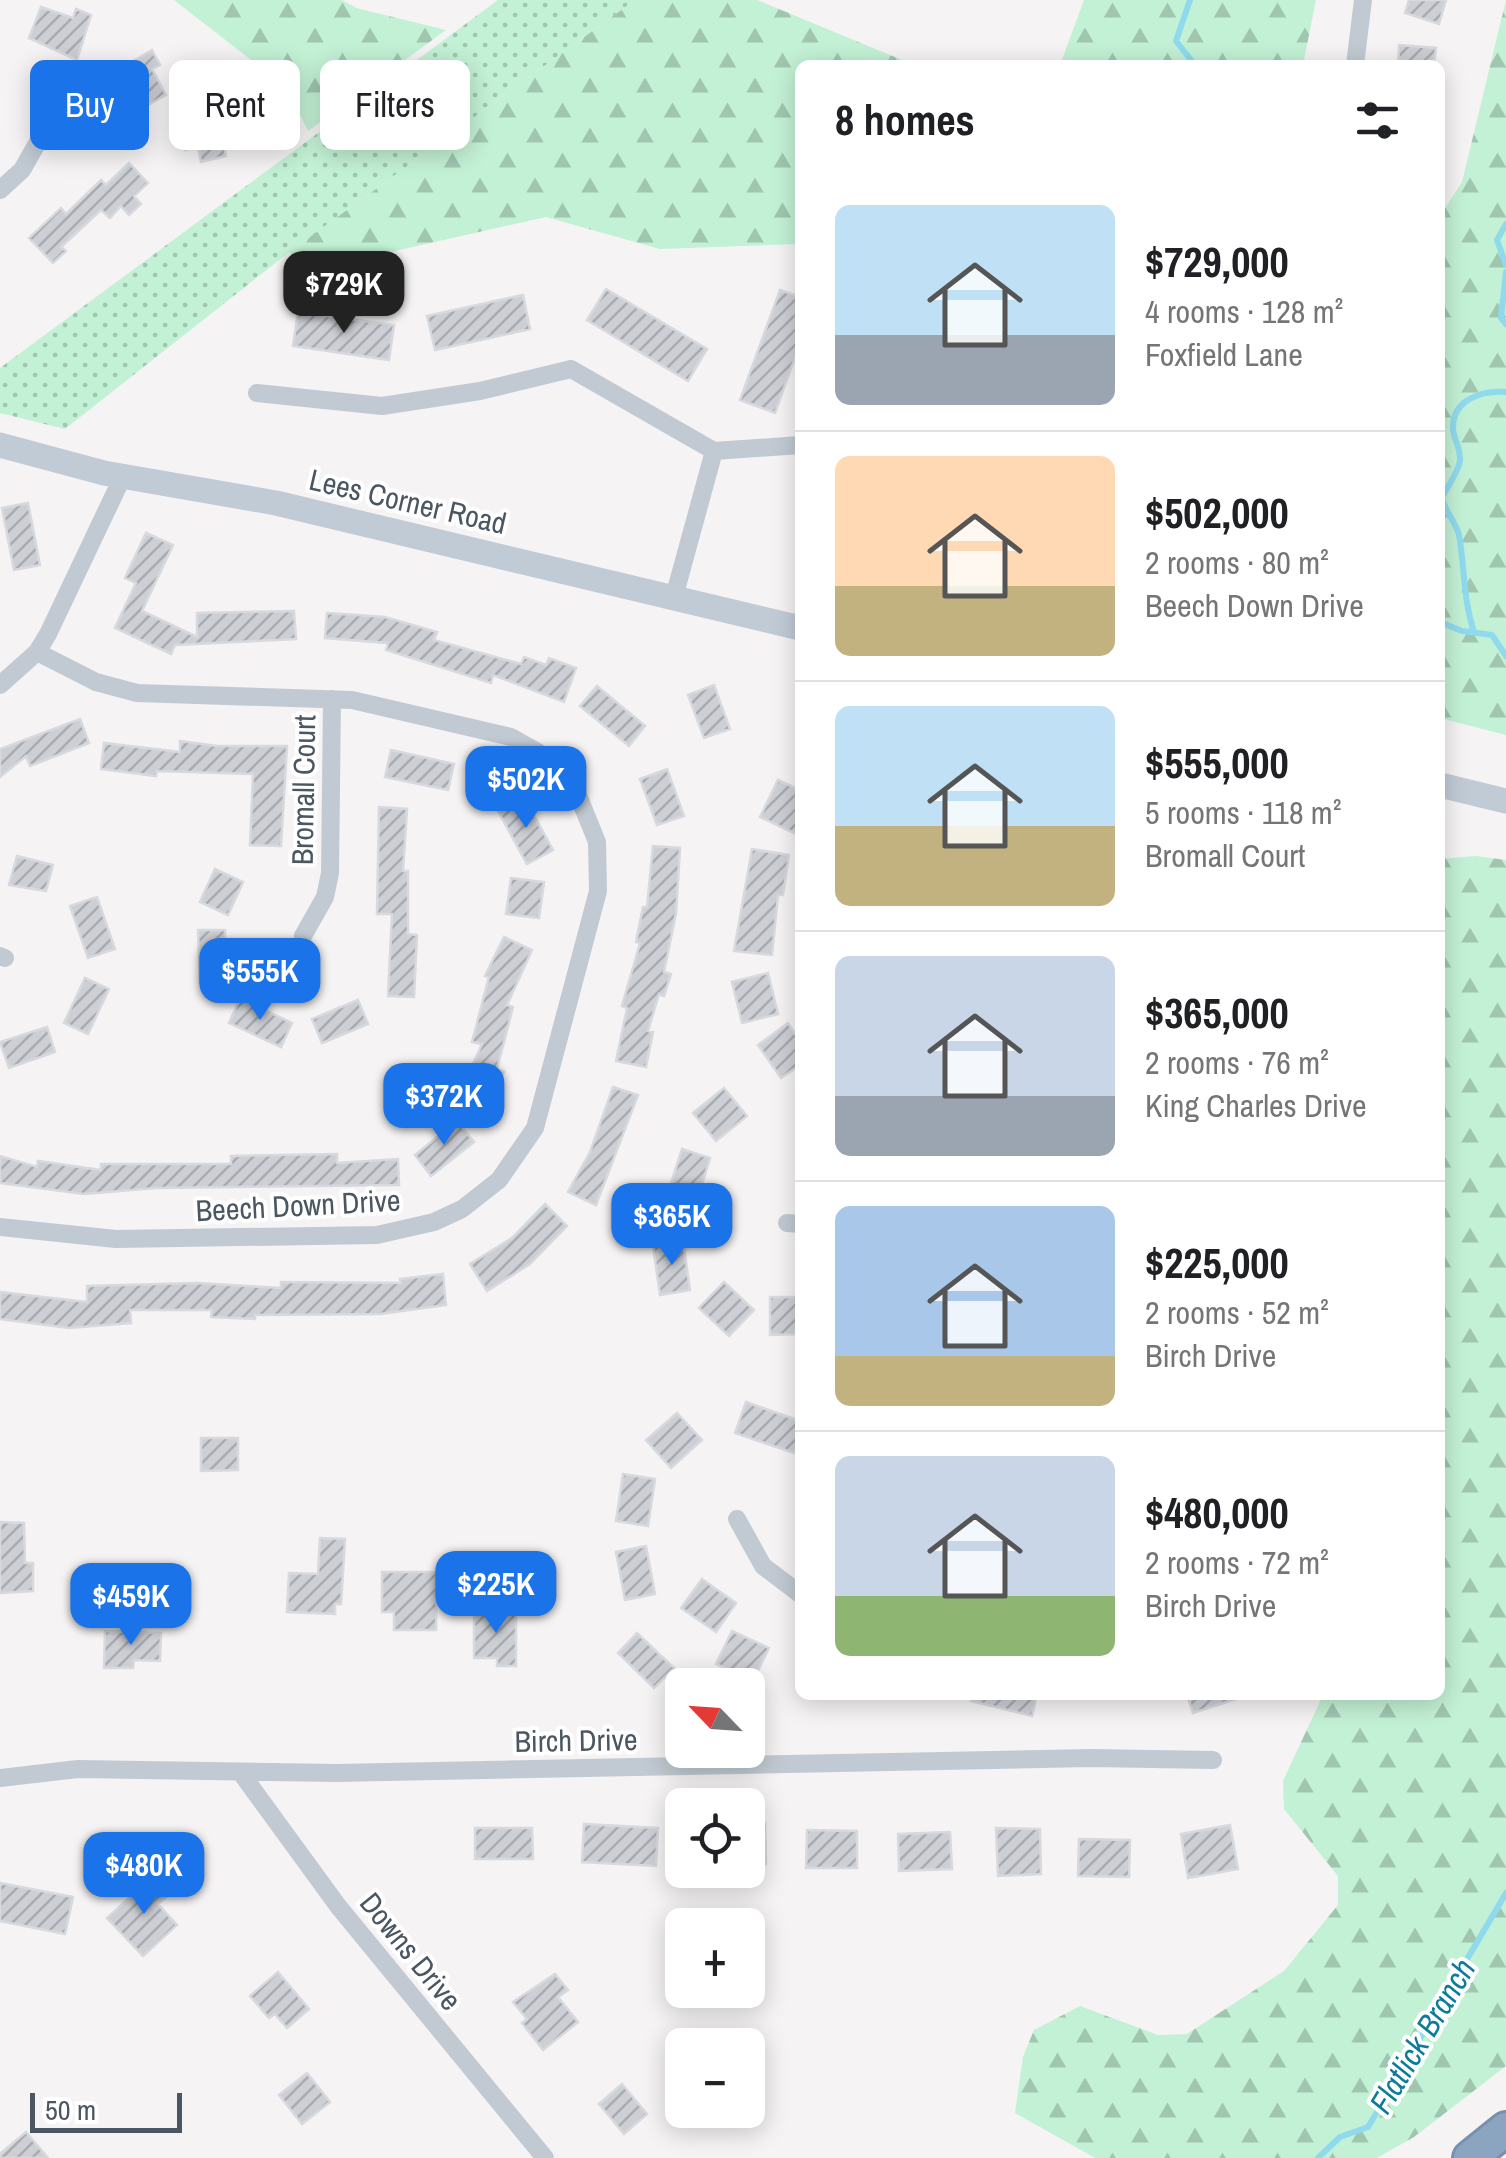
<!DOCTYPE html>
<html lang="en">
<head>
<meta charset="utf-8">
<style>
	:root { --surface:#fff; --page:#f6f6f6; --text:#202124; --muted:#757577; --line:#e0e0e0; --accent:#1a73e8 }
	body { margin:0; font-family:"Archivo Narrow",sans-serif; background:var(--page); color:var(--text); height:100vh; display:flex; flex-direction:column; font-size:38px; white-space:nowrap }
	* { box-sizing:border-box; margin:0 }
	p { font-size:32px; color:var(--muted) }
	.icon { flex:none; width:55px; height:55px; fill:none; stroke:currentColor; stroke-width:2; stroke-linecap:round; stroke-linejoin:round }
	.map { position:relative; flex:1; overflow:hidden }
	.side { position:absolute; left:795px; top:60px; width:650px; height:1640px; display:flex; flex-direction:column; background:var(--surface); border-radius:15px; box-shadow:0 5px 25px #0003 }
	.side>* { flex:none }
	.banner { position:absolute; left:30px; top:60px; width:615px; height:90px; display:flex; gap:20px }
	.needle { width:65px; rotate:295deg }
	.tools { position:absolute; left:665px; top:1668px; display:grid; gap:20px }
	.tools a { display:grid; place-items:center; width:100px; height:100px; border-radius:15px; background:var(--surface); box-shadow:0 5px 25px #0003; font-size:50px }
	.scale { position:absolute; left:30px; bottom:25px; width:152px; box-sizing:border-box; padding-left:10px; border:5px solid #4a5661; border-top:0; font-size:28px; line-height:35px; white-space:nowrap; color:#4a5661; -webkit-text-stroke:8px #fff; paint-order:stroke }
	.price { position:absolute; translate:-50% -85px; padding:0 22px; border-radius:20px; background:var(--accent); color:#fff; font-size:32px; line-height:65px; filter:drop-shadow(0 2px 5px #0008) }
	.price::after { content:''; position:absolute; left:50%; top:60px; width:30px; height:22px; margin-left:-15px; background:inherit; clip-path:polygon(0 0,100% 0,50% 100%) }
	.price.active { background:#222; color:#fff }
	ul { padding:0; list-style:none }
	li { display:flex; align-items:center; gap:30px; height:250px; padding:0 40px }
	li+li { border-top:2px solid var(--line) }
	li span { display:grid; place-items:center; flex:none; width:280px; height:200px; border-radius:15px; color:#555 }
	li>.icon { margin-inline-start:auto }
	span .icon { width:120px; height:120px; fill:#fffc; stroke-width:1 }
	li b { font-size:42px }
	h2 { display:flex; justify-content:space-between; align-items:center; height:120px; padding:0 40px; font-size:42px }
	.pill { padding:0 35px; border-radius:15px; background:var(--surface); box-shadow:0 5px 25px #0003; font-size:35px; line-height:90px }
	.pill.active { background:var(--accent); color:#fff }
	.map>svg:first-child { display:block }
	.grass { fill:url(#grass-dots) }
	.forest { fill:url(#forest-firs) }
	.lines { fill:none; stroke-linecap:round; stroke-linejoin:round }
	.stream { stroke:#90daee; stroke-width:6 }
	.building { fill:url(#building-hatch); stroke:#d7d9de; stroke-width:2.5 }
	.highway-casing { stroke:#7690ad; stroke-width:38 }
	.street { stroke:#c1cad2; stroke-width:18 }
	.secondary { stroke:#c1cbd6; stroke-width:25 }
	.highway { stroke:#8ba5c1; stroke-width:32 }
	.labels { text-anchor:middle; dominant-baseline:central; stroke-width:8; stroke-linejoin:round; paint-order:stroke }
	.street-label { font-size:30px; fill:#4a5661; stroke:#fff }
	.water-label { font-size:32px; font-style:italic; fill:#0c7c9b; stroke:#fff }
</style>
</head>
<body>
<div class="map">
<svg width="1506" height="2158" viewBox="0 0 1506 2158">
	<defs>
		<pattern id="grass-dots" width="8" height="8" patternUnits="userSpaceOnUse" patternTransform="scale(2.5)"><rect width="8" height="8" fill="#c3f1d5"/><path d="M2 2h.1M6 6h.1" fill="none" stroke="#a0c6b0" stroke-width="1.8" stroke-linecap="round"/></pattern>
		<pattern id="forest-firs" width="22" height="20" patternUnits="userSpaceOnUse" patternTransform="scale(2.5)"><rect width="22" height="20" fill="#c3f1d5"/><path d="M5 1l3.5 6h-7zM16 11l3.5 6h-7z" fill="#a0c6b0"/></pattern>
		<pattern id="building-hatch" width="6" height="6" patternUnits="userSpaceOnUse" patternTransform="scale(2.5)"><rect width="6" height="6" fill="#cdcfd5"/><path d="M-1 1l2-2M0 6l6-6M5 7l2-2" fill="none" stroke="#a8abb0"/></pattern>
	</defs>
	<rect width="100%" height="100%" fill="#f5f3f3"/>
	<!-- grass -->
	<path class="grass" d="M 498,0 L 635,0 L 288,253 L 65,429 L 0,413 L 0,368 Z"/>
	<!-- forest -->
	<path class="forest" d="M 174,0 L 342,0 L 356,8 L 446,30 L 308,131 L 287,88 Z
		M 635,0 L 757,0 L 914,65 L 800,65 L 800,244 L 660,249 L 546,217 L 346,262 L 288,253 Z
		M 1084,0 L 1316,0 L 1303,65 L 1060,65 Z
		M 1506,0 L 1506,735 L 1440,718 L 1440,216 L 1462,182 Z
		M 1476,856 L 1506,860 L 1506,2066 L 1414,2137 L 1377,2158 L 1095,2158 L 1015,2113 L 1023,2057 L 1034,2030 L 1080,2006 L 1158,2035 L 1187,2034 L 1284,1971 L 1338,1905 L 1338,1876 L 1284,1809 L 1283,1781 L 1323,1695 L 1440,1695 L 1440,859 Z"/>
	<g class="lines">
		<!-- stream -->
		<path class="stream" d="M 1190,0 L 1176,41 L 1195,65
			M 1506,224 L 1497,240 L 1506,265
			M 1506,272 L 1501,318 L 1506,324
			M 1440,622 L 1462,631 L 1492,635 L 1506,656
			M 1474,632 C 1463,599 1465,569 1459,535 C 1456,522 1445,512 1442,498 C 1447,487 1458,473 1460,461 C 1461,449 1454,440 1453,429 C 1452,399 1483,390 1506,392
			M 1318,2158 L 1340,2137 L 1368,2127 L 1506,1893"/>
	</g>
	<!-- building -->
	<path class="building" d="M 1409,0 L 1446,0 L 1439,24 L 1405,13 Z
		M 41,7 L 73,18 L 76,9 L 91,15 L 77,60 L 29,38 Z
		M 1399,45 L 1436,48 L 1434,65 L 1398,65 Z
		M 152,50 L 160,65 L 152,69 L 166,95 L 135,112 L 110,75 Z
		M 217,110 L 226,156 L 201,162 L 198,147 L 185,150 L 179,118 Z
		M 129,163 L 148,183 L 134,196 L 141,204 L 129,215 L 121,206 L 110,218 L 101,210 L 61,247 L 66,251 L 53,263 L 29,238 L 61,208 L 66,214 L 101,180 L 106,185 Z
		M 606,289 L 707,349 L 688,381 L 587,320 Z
		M 780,290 L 800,297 L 800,344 L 775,413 L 740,400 Z
		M 523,295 L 530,329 L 435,350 L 427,316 Z
		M 298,312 L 394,325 L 389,360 L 293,346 Z
		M 28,503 L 40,565 L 14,570 L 2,508 Z
		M 146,533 L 173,545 L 142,611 L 197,637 L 197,613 L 294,611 L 296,639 L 175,645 L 171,654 L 115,628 L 136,583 L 125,578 Z
		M 327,613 L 385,617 L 437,632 L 434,640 L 521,664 L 524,657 L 546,665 L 549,658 L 576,668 L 564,702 L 493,675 L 491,683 L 386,650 L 388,643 L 325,638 Z
		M 714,685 L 730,729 L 704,738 L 688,695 Z
		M 597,686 L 645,726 L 629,746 L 580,706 Z
		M 80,719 L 89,743 L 30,766 L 26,756 L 0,777 L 0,749 Z
		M 180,741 L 217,746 L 287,746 L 281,846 L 250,845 L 253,774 L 157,771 L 156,776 L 101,769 L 104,743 L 180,752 Z
		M 391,750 L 454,764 L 448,790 L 385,777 Z
		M 667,769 L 684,816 L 657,825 L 640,779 Z
		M 778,780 L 800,790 L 800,822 L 794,833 L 760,817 Z
		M 524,797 L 553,850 L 527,864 L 498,811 Z
		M 379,807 L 407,809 L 403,871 L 408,871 L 408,934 L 417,935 L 414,997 L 388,996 L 392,914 L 377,914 Z
		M 653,846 L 680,848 L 676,913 L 664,972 L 671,974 L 664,996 L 659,994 L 648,1031 L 653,1032 L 646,1067 L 616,1061 L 627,1008 L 622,1006 L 640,943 L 636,942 L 643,907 L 647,907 Z
		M 752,849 L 789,855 L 783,895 L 778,895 L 772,955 L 734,951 Z
		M 17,856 L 53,865 L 46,891 L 9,885 Z
		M 215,869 L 243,882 L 228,915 L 200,902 Z
		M 511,878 L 544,882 L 539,918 L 506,914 Z
		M 97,897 L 115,949 L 88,958 L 70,906 Z
		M 198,930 L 225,930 L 226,982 L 200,983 Z
		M 504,937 L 532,950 L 507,1005 L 513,1007 L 497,1069 L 504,1072 L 485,1112 L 457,1099 L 482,1044 L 472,1042 L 489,977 L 485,976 Z
		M 768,973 L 778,1014 L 742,1023 L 732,982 Z
		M 85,978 L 109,989 L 88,1034 L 64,1023 Z
		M 240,998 L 292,1023 L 281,1047 L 229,1023 Z
		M 358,1000 L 368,1024 L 322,1043 L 312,1019 Z
		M 788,1023 L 800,1041 L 800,1065 L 781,1078 L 758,1045 Z
		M 47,1027 L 55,1052 L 9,1068 L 0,1042 Z
		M 613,1087 L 638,1095 L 596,1205 L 568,1192 L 590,1152 Z
		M 724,1088 L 747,1116 L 716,1141 L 693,1113 Z
		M 457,1121 L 474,1142 L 431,1176 L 415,1155 Z
		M 682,1149 L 710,1158 L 695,1208 L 666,1199 Z
		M 337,1154 L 337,1163 L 398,1159 L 399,1185 L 155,1188 L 84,1194 L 0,1183 L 0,1156 L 37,1167 L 38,1161 L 101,1170 L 101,1164 L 231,1164 L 231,1156 Z
		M 545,1204 L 567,1226 L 530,1264 L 487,1291 L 470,1264 L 512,1238 Z
		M 683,1241 L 690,1290 L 660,1295 L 653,1246 Z
		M 443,1274 L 446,1305 L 380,1314 L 255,1315 L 255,1319 L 211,1317 L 212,1310 L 130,1310 L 131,1323 L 69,1328 L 0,1319 L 0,1292 L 87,1302 L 87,1286 L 197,1283 L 281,1288 L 281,1282 L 401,1283 L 400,1279 Z
		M 724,1282 L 754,1310 L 729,1336 L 699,1308 Z
		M 770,1297 L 800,1297 L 800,1334 L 770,1335 Z
		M 746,1402 L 800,1421 L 800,1455 L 735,1433 Z
		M 677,1413 L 702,1440 L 671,1468 L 646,1440 Z
		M 201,1438 L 238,1438 L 238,1470 L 201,1471 Z
		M 623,1474 L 655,1479 L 648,1526 L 616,1521 Z
		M 0,1522 L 24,1523 L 25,1563 L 33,1563 L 33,1591 L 0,1593 Z
		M 320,1538 L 345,1539 L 341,1604 L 335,1604 L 335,1614 L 287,1612 L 289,1573 L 318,1574 Z
		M 646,1546 L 655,1594 L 625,1600 L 616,1552 Z
		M 382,1572 L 437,1572 L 436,1630 L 394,1630 L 394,1612 L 382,1612 Z
		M 702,1579 L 736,1603 L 716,1632 L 681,1608 Z
		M 474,1610 L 516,1610 L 516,1666 L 497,1666 L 497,1658 L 474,1658 Z
		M 105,1631 L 161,1633 L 160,1661 L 134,1660 L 133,1668 L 104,1668 Z
		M 732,1631 L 769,1648 L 753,1681 L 716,1664 Z
		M 637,1633 L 674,1668 L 654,1688 L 618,1653 Z
		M 971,1695 L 1037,1695 L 1032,1716 L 971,1701 Z
		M 1187,1695 L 1239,1695 L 1239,1698 L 1193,1713 Z
		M 765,1823 L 766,1864 L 748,1865 L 748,1824 Z
		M 584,1824 L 658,1828 L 656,1866 L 582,1862 Z
		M 1230,1825 L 1238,1869 L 1188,1878 L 1181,1834 Z
		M 475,1828 L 532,1828 L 533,1859 L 475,1859 Z
		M 996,1828 L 1040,1829 L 1041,1874 L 998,1876 Z
		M 807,1830 L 857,1831 L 857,1868 L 806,1868 Z
		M 950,1832 L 952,1869 L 899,1871 L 898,1834 Z
		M 1079,1839 L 1130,1840 L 1129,1877 L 1078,1876 Z
		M 154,1875 L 171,1893 L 158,1904 L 177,1925 L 143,1956 L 107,1918 Z
		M 0,1883 L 73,1897 L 65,1934 L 0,1921 Z
		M 278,1972 L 309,2009 L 287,2028 L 275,2014 L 269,2018 L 250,1996 Z
		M 555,1974 L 568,1990 L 558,1997 L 578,2022 L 543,2050 L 522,2023 L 527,2019 L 513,2002 Z
		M 307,2073 L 330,2102 L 302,2124 L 279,2095 Z
		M 622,2084 L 647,2114 L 624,2134 L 599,2104 Z
		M 26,2132 L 48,2158 L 0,2158 L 0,2154 Z"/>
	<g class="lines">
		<defs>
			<path id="highway" d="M 1470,2158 L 1506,2129"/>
		</defs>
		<!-- highway casing -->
		<use href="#highway" class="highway-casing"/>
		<!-- street -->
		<path class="street" d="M 1355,65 L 1363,0
			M 0,190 L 22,170 L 47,126
			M 257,393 L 382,406 L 480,391 L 571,369 L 714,451 L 800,445
			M 674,597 L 714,451
			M 0,685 L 37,652 L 48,634 L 123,476
			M 303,936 L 325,897 L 330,873 L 332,699
			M 0,956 L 5,958
			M 787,1223 L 800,1224
			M 0,1227 L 116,1239 L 377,1235 L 434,1222 L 462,1209 L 499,1180 L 535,1128 L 598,891 L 597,842 L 578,795 L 543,755 L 511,737 L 352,700 L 137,693 L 96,682 L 37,652
			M 737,1519 L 763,1566 L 800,1594
			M 241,1773 L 338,1906 L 545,2158
			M 0,1778 L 78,1769 L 336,1773 L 1091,1758 L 1213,1760"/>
		<!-- secondary -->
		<path class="secondary" d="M 0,445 L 104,473 L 276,503 L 800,628
			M 1440,785 L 1506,801"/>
		<!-- highway -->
		<use href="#highway" class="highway"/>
	</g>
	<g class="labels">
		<!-- street labels -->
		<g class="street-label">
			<text transform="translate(408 501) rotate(13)">Lees Corner Road</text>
			<text transform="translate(303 790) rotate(-89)">Bromall Court</text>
			<text transform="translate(298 1205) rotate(-3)">Beech Down Drive</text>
			<text transform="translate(576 1740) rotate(-1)">Birch Drive</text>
			<text transform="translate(411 1951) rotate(51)">Downs Drive</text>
		</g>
		<!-- water labels -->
		<g class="water-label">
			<text transform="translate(1422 2036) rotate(-59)">Flatlick Branch</text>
		</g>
	</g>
</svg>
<div class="tools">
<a><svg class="needle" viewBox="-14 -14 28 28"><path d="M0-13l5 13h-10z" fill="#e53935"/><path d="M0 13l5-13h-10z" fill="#757577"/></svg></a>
<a><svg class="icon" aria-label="locate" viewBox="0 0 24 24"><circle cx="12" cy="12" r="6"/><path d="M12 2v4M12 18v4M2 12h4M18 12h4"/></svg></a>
<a>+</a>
<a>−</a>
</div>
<div class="scale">50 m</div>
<b class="price active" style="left:344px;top:336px">$729K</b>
<b class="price" style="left:526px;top:831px">$502K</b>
<b class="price" style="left:260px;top:1023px">$555K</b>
<b class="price" style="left:444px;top:1148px">$372K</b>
<b class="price" style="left:672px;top:1268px">$365K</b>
<b class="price" style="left:496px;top:1636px">$225K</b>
<b class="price" style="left:131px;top:1648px">$459K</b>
<b class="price" style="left:144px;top:1917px">$480K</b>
<div class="banner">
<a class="pill active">Buy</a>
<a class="pill">Rent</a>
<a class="pill">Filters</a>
</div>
<section class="side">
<h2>8 homes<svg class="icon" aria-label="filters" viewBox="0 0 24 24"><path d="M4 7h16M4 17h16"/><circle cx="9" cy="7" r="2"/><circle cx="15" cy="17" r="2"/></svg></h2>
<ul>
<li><span style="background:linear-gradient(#bfe0f5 65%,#9aa5b1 0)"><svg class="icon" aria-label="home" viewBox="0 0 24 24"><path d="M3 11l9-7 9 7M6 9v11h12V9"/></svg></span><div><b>$729,000</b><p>4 rooms · 128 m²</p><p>Foxfield Lane</p></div></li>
<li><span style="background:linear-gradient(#ffd9b3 65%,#c2b280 0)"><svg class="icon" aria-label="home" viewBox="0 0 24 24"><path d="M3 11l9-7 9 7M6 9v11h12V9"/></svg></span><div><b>$502,000</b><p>2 rooms · 80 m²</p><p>Beech Down Drive</p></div></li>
<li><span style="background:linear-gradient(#bfe0f5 60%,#c2b280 0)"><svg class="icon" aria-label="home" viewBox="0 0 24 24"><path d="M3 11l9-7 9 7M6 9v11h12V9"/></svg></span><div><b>$555,000</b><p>5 rooms · 118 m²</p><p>Bromall Court</p></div></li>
<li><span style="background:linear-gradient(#c9d6e8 70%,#9aa5b1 0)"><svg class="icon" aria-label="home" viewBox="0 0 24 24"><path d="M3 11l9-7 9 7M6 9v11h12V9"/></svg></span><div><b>$365,000</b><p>2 rooms · 76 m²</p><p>King Charles Drive</p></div></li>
<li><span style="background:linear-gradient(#a9c7e8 75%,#c2b280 0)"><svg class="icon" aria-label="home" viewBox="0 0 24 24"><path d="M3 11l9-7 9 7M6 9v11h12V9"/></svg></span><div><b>$225,000</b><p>2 rooms · 52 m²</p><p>Birch Drive</p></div></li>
<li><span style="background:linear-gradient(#c9d6e8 70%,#8fb573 0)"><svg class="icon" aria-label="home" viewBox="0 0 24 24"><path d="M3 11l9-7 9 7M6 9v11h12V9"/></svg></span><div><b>$480,000</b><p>2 rooms · 72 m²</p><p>Birch Drive</p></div></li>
</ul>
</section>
</div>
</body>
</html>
